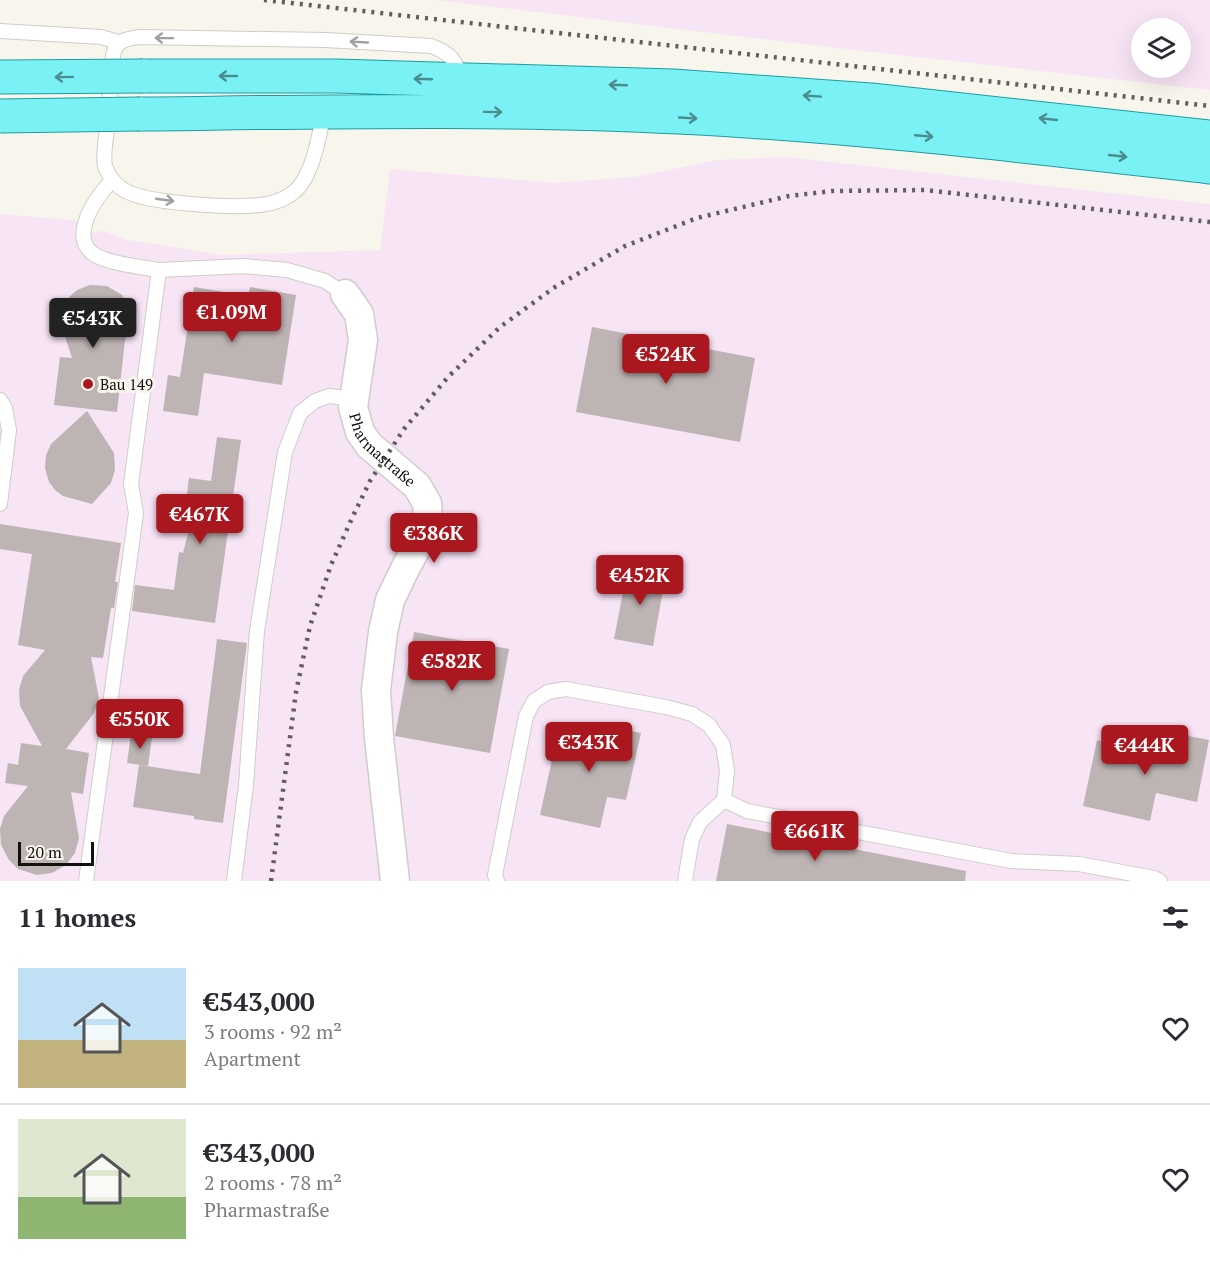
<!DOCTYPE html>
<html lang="en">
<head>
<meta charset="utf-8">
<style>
	:root { --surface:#fff; --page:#f7f7f7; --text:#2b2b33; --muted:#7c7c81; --line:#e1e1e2; --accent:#ab171e }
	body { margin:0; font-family:"PT Serif",serif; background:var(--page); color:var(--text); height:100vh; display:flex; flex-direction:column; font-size:22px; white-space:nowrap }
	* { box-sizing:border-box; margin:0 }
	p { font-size:20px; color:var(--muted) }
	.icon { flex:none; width:33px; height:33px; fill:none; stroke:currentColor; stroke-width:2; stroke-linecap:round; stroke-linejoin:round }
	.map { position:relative; height:881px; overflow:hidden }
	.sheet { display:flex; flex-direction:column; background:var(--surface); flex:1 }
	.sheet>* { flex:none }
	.fabs { position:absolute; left:1131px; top:18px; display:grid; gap:12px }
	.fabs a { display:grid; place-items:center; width:60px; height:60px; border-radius:50%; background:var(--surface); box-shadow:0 6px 24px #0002; font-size:30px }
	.scale { position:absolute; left:18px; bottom:15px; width:76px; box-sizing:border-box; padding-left:6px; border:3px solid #12110f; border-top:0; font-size:16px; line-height:21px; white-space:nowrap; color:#12110f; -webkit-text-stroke:4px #f8f5ed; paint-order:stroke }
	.price { position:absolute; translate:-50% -51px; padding:0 14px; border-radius:6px; background:var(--accent); color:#fff; font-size:20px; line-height:39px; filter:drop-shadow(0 2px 3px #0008) }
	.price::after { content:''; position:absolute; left:50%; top:36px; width:18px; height:14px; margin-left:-9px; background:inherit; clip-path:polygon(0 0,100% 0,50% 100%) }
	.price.on { background:#222; color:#fff }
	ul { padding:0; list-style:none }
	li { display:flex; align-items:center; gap:18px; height:150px; padding:0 18px }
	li+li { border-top:2px solid var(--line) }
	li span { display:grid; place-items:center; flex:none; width:168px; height:120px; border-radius:0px; color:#555 }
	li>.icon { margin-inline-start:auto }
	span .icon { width:72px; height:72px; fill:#fffc; stroke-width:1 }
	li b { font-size:26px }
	h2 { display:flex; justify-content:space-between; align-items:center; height:72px; padding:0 18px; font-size:26px }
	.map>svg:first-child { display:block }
	.industrial { fill:#f7e4f5; fill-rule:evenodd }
	.building { fill:#bdb4b3 }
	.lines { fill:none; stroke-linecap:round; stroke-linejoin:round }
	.lane-casing { stroke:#d0cdc6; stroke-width:16 }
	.street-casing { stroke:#d0cdc6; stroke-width:31 }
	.primary-casing { stroke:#1c9da1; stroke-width:35 }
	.lane { stroke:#fff; stroke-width:14 }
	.street { stroke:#fff; stroke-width:28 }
	.primary { stroke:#7af2f5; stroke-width:33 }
	.rail { stroke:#605f5b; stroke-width:4.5; stroke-dasharray:3 6; stroke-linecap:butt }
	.primary-bridge-casing { stroke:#1c9da1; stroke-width:35; stroke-linecap:butt }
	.primary-bridge { stroke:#7af2f5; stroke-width:33 }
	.oneway { stroke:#a0a09f }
	.oneway2 { stroke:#4b8d8e }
	.poi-dot { fill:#ab171e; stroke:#f8f5ed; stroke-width:2 }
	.labels { text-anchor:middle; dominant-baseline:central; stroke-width:6; stroke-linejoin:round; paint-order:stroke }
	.poi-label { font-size:15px; fill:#12110f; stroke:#f8f5ed; text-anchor:start }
	.street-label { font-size:15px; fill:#12110f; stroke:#f8f5ed }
</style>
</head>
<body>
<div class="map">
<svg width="1210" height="881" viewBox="0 0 1210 881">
	<rect width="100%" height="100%" fill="#f8f5ed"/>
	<!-- industrial -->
	<path class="industrial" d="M 436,0 L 1210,0 L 1210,90 L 855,50 ZM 1142,28 L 1180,28 L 1180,68 L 1142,68 Z
		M 786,157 L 1210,204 L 1210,881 L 0,881 L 0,214 L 73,220 L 90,226 L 89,230 L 98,233 L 100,230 L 128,240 L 222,255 L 380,250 L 390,169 L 554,183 L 635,177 L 717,160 Z"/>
	<!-- building -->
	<path class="building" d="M 90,285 L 107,286 L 122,295 L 130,308 L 131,326 L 125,340 L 117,412 L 54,405 L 60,357 L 72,358 L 61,324 L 62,310 L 67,299 L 77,290 Z
		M 194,287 L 248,296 L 250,287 L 296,295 L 282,385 L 204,373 L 198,416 L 163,411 L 168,375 L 180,377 Z
		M 592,327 L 755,358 L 740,442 L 576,412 Z
		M 87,411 L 114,453 L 115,470 L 111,483 L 92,504 L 63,496 L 55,490 L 49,482 L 45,468 L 46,455 L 51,444 Z
		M 217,437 L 241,440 L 215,623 L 132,611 L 135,585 L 174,590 L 179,552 L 183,553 L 188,533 L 182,532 L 189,478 L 211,481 Z
		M 0,524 L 121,543 L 115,582 L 118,582 L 114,608 L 111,608 L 103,658 L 91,657 L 99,698 L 94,713 L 66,749 L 89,753 L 83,794 L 71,792 L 79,838 L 75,853 L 66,865 L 52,873 L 37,875 L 18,869 L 9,860 L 1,845 L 0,829 L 4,816 L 28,786 L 5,783 L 8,763 L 18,765 L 21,743 L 42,746 L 20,706 L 19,690 L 23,676 L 45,650 L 18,645 L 32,554 L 0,549 Z
		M 628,566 L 666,573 L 653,646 L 614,639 Z
		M 414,632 L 509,649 L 490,753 L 395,736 Z
		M 217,639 L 247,643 L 223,823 L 194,819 L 194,816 L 133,807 L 139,765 L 200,774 Z
		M 560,723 L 616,733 L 617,728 L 641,733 L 626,800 L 607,797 L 600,828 L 540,815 Z
		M 1168,732 L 1209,740 L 1197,802 L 1156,793 L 1150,821 L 1083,806 L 1097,740 L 1163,756 Z
		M 131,734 L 152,737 L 148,766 L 127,763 Z
		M 727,824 L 966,871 L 965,881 L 716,881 Z"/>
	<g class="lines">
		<defs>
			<path id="lane" d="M 0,31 L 101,37 L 118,42
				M 324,112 C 319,136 313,176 294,192 C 284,200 271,204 260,205 C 233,208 146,204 124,190 C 116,186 110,177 106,169 C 102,160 106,139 107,129 C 109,104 111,80 113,55 C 117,40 125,39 139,37 L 325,40 L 431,46 C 450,53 456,60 462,80
				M 159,270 L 243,266 L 287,270 L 325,281 L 345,294
				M 0,400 L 5,408 L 9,430 L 0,504
				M 724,800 L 747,811 L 1011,861 L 1079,864 L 1154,878 L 1160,881
				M 86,881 L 136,513 L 131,484 L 159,270 C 141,267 120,265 104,259 C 62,245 94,200 112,180
				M 234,881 L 246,785 L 257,631 L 285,452 L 300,413 L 315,401 L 329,396 L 355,399
				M 497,881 L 495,875 L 526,716 L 534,701 L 548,692 L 566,689 L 666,707 L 692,714 L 709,725 L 723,745 L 727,771 L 724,800 L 700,822 L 692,839 L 685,881"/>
			<g id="street">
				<path id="s1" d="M 345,294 L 359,314 L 363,340 L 353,407 L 360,432 L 369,445 L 417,486 L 427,503 L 428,520 L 423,535 L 405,569 L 390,600 L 383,632 L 376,690 L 379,738 L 395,881"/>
			</g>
			<path id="primary" d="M 143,76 L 336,76 L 673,86 L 871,100 L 1210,137
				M 140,114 C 320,112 500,108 679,117 C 857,126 1033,147 1210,167"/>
		</defs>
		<!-- lane casing -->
		<use href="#lane" class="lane-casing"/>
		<!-- street casing -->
		<use href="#street" class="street-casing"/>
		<!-- primary casing -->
		<use href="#primary" class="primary-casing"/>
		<!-- lane -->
		<use href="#lane" class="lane"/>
		<!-- street -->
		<use href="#street" class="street"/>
		<!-- primary -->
		<use href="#primary" class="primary"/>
		<!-- rail -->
		<path class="rail" d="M 264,0 L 1210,106
			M 271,881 L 296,692 L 310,626 L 331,565 L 353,516 L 370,481 L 404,429 L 448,377 L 500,327 L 555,287 L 625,246 L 697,218 L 789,196 L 832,191 L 925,190 L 1210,222"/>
		<defs>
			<path id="primary-bridge" d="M 0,77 L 143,76
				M 0,116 L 140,114"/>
		</defs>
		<!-- primary-bridge casing -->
		<use href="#primary-bridge" class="primary-bridge-casing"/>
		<!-- primary-bridge -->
		<use href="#primary-bridge" class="primary-bridge"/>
	</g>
	<!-- one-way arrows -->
	<defs><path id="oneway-shaft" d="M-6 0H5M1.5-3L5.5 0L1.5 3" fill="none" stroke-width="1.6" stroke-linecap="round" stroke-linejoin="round" transform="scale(1.5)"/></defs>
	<g class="oneway">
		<use href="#oneway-shaft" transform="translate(164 38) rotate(-179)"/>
		<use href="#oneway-shaft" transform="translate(359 42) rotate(-177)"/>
		<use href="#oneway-shaft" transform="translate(165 200) rotate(8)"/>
	</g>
	<g class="oneway2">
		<use href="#oneway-shaft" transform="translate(228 76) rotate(180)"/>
		<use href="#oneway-shaft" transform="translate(64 77) rotate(179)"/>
		<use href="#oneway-shaft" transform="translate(423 79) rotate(-178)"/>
		<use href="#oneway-shaft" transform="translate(618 85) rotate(-178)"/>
		<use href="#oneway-shaft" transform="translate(812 96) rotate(-176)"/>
		<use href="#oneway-shaft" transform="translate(493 112) rotate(1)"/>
		<use href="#oneway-shaft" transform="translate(688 118) rotate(3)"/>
		<use href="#oneway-shaft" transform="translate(1048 119) rotate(-174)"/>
		<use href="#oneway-shaft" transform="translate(924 136) rotate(5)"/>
		<use href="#oneway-shaft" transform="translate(1118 156) rotate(6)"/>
	</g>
	<!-- markers -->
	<circle class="poi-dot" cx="88" cy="384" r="6"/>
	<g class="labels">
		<!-- poi labels -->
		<g class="poi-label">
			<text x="100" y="384">Bau 149</text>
		</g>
		<!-- street labels -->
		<g class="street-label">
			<text stroke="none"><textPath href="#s1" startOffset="172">Pharmastraße</textPath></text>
		</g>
	</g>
</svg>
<div class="fabs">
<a><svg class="icon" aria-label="layers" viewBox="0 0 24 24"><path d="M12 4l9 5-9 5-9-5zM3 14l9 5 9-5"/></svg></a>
</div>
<div class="scale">20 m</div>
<b class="price" style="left:232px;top:343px">€1.09M</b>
<b class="price on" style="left:93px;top:349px">€543K</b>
<b class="price" style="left:666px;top:385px">€524K</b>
<b class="price" style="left:200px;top:545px">€467K</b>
<b class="price" style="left:434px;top:564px">€386K</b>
<b class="price" style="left:640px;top:606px">€452K</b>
<b class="price" style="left:452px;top:692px">€582K</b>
<b class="price" style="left:140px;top:750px">€550K</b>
<b class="price" style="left:589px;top:773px">€343K</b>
<b class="price" style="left:1145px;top:776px">€444K</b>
<b class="price" style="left:815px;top:862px">€661K</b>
</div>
<section class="sheet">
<h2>11 homes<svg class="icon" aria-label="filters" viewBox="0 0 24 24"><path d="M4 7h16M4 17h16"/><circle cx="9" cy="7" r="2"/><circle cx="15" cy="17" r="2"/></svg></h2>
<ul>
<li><span style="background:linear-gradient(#bfe0f5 60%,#c2b280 0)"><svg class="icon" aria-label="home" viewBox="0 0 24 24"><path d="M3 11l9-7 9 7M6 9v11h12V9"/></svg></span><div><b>€543,000</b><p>3 rooms · 92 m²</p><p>Apartment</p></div><svg class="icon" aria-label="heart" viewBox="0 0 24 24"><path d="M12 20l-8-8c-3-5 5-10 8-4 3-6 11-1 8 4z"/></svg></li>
<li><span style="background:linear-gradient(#dfe7d0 65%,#8fb573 0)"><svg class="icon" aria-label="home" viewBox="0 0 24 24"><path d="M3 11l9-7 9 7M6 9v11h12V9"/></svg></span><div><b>€343,000</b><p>2 rooms · 78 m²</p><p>Pharmastraße</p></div><svg class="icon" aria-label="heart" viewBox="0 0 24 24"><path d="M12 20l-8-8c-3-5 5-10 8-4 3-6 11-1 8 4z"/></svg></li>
</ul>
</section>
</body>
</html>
